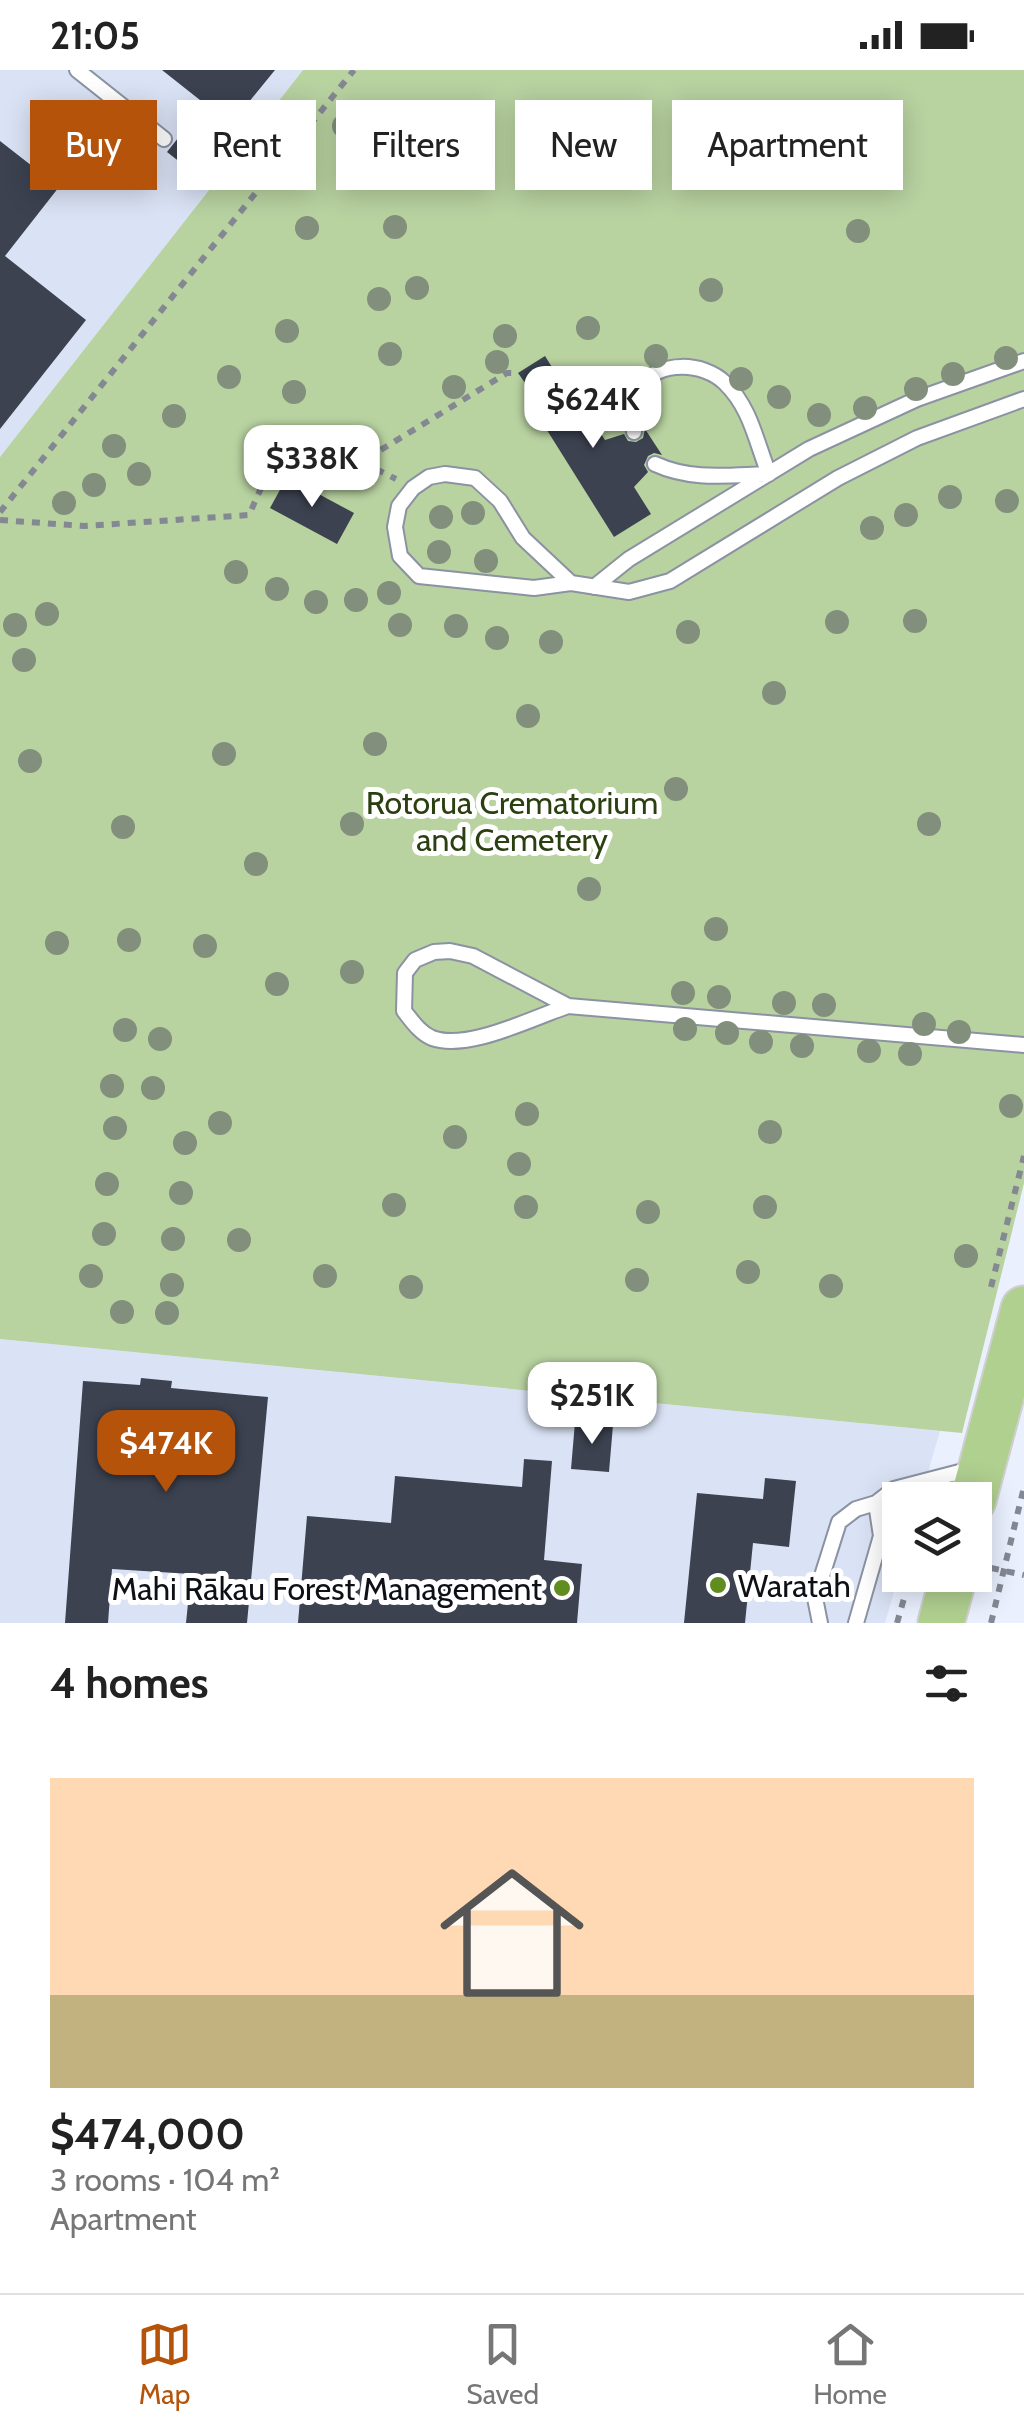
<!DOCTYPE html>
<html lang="en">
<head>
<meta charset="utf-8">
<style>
	:root { --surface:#fff; --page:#f6f6f6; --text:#222; --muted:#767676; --line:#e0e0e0; --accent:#b45309 }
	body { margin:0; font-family:Cabin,sans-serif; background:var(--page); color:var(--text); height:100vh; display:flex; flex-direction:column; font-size:38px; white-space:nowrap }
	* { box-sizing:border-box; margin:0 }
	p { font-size:32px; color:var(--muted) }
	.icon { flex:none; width:55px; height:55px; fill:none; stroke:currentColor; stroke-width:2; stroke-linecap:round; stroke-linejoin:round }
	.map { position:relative; height:1553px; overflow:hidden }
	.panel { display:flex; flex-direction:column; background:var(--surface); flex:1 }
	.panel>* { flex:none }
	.top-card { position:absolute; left:30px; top:30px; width:965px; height:90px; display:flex; gap:20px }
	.controls { position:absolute; left:882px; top:1412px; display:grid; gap:20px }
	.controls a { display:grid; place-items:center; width:110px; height:110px; border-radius:0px; background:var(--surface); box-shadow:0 5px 25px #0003; font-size:50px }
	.price { position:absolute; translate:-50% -85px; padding:0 22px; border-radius:20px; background:#fff; color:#222; font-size:32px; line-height:65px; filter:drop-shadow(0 2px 5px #0008) }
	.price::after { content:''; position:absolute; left:50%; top:60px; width:30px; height:22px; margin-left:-15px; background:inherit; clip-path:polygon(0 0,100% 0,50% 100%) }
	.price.on { background:var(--accent); color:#fff }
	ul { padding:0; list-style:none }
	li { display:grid; align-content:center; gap:20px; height:530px; padding:0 50px }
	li+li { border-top:2px solid var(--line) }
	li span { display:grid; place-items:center; height:310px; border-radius:0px; color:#555 }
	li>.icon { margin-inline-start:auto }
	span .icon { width:180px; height:180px; fill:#fffc; stroke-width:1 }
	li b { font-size:42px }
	h2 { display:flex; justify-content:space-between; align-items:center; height:120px; padding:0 50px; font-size:42px }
	.tag { padding:0 35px; border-radius:0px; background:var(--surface); box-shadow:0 5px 25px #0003; font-size:35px; line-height:90px }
	.tag.on { background:var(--accent); color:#fff }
	.status { display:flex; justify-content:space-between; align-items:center; height:70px; padding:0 50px; background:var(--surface); direction:ltr }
	.status svg { height:28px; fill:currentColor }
	.tab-bar { display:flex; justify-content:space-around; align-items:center; height:140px; border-top:2px solid var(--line); background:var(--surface); font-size:28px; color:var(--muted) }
	.tab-bar a { display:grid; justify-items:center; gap:5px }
	.tab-bar .on { color:var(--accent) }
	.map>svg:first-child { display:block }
	.built { fill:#dae3f5 }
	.green { fill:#b8d2a0 }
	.building { fill:#3c4250 }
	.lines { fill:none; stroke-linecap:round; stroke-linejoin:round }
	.service-casing { stroke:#8b92a2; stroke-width:18 }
	.trunk-casing { stroke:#cfcfd0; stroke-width:49 }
	.path { stroke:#848892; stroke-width:6; stroke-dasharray:8 8; stroke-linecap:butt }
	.service { stroke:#fff; stroke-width:14 }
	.trunk { stroke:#b0d090; stroke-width:45 }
	.tree { fill:#818f7c }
	.poi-dot { fill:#5f8d20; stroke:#fff; stroke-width:4 }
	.labels { text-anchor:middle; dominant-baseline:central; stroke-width:10; stroke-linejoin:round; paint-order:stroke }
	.park-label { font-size:32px; fill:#2b4011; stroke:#fff }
	.poi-label { font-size:32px; fill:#0e1016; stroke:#fff; text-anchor:start }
</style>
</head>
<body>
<div class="status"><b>21:05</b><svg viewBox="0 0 49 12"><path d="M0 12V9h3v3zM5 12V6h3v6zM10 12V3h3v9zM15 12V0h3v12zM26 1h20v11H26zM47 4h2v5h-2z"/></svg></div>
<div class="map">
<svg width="1024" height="1553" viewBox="0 0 1024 1553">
	<rect width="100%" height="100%" fill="#eaf0fe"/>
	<!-- built -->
	<path class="built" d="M 0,0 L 303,0 L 0,387 Z
		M 0,1269 L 940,1361 L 920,1430 L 900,1430 L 900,1501 L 885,1553 L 0,1553 Z"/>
	<!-- green -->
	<path class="green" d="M 303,0 L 1024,0 L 1024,1113 L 962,1363 L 0,1269 L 0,387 Z"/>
	<!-- building -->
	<path class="building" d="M 162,0 L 275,0 L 227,59 L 233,64 L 199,107 L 167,82 L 205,34 Z
		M 0,71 L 59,117 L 5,186 L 86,250 L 0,359 Z
		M 545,286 L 572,329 L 577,326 L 605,370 L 624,364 L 628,371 L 636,372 L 643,368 L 645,359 L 662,385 L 654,383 L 648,386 L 644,395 L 648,402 L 634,417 L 651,444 L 614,467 L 540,349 L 547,344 L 518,303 Z
		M 287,407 L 354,443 L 337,474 L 270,438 Z
		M 141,1308 L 172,1311 L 171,1318 L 268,1327 L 247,1553 L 186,1553 L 191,1504 L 112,1499 L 108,1553 L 65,1553 L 83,1311 L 140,1315 Z
		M 575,1352 L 613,1355 L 609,1402 L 571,1399 Z
		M 524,1389 L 552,1391 L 544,1490 L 582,1494 L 577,1553 L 298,1553 L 307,1446 L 391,1453 L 395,1406 L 522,1417 Z
		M 765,1408 L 796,1411 L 789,1477 L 753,1473 L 745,1553 L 684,1553 L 697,1423 L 763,1429 Z"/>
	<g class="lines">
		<defs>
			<path id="service" d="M 77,0 L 164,69
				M 634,362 C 633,347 632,329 641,316 C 659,290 704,292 725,313 C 751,338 756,372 769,404 C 729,405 692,411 655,394
				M 571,513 L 523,468 L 500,431 L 475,408 L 445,404 L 429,407 L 413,418 L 399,436 L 395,457 L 400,486 L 419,506 L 534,518 L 571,513 L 629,522 L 670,511 L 838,408 L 917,368 L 1024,329
				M 594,517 L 629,489 L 809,379 L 917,329 L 1024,291
				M 568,936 C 532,948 468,981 432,968 C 420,963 412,951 404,941 L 405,903 L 415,890 L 434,882 L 450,881 L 473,886 L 568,936 L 1024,975
				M 820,1553 L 815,1528 L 839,1452 L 856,1439 L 876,1433 L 894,1419 L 971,1399
				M 856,1553 L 881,1466 L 876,1433"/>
			<path id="trunk" d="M 973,1430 L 1024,1239
				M 941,1553 L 954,1505"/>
		</defs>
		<!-- service casing -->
		<use href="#service" class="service-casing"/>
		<!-- trunk casing -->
		<use href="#trunk" class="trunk-casing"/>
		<!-- path -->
		<path class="path" d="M 362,392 L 396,409
			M 0,442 L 354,0
			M 0,450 L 84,456 L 249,445 L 266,407 L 294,387 L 361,392 L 507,303 L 518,303
			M 991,1217 L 1024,1086
			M 991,1498 L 1024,1505
			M 897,1553 L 905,1525
			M 991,1553 L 1024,1417"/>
		<!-- service -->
		<use href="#service" class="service"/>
		<!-- trunk -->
		<use href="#trunk" class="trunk"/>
	</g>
	<!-- trees -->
	<g class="tree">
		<circle cx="344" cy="56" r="12"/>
		<circle cx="395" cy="157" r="12"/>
		<circle cx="307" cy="158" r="12"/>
		<circle cx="858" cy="161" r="12"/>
		<circle cx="417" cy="218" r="12"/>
		<circle cx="711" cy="220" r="12"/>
		<circle cx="379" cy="229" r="12"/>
		<circle cx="588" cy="258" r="12"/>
		<circle cx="287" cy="261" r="12"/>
		<circle cx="505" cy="266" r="12"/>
		<circle cx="390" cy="284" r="12"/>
		<circle cx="656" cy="286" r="12"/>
		<circle cx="1006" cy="288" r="12"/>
		<circle cx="497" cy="292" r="12"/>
		<circle cx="953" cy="304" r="12"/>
		<circle cx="229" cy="307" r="12"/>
		<circle cx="741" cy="309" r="12"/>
		<circle cx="454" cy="317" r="12"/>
		<circle cx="916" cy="319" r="12"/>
		<circle cx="294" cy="322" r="12"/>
		<circle cx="779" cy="327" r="12"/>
		<circle cx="865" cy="338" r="12"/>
		<circle cx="819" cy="345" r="12"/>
		<circle cx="174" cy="346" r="12"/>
		<circle cx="114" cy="376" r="12"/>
		<circle cx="139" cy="404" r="12"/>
		<circle cx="94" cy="415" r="12"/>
		<circle cx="950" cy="427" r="12"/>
		<circle cx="1007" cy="431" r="12"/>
		<circle cx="64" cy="433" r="12"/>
		<circle cx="473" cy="443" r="12"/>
		<circle cx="906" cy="445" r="12"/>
		<circle cx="441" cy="447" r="12"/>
		<circle cx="872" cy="458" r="12"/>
		<circle cx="439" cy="482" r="12"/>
		<circle cx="486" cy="491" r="12"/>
		<circle cx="236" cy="502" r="12"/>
		<circle cx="277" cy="519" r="12"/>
		<circle cx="389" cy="523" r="12"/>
		<circle cx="356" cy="530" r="12"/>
		<circle cx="316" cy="532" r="12"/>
		<circle cx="47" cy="544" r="12"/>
		<circle cx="915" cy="551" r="12"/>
		<circle cx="837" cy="552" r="12"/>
		<circle cx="15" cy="555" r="12"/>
		<circle cx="400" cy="555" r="12"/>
		<circle cx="456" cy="556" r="12"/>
		<circle cx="688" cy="562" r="12"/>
		<circle cx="497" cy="568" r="12"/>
		<circle cx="551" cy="572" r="12"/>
		<circle cx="24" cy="590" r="12"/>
		<circle cx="774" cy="623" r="12"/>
		<circle cx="528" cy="646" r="12"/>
		<circle cx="375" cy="674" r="12"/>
		<circle cx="224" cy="684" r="12"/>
		<circle cx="30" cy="691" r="12"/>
		<circle cx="676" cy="719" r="12"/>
		<circle cx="352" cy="754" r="12"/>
		<circle cx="929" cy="754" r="12"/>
		<circle cx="123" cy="757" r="12"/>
		<circle cx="256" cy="794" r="12"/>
		<circle cx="589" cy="819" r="12"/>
		<circle cx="716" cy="859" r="12"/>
		<circle cx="129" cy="870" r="12"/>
		<circle cx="57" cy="873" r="12"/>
		<circle cx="205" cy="876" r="12"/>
		<circle cx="352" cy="902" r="12"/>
		<circle cx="277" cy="914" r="12"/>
		<circle cx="683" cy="923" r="12"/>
		<circle cx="719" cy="927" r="12"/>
		<circle cx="784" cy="933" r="12"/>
		<circle cx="824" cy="935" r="12"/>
		<circle cx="924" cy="954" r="12"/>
		<circle cx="685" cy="959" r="12"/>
		<circle cx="125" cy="960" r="12"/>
		<circle cx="959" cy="962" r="12"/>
		<circle cx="727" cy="963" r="12"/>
		<circle cx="160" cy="969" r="12"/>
		<circle cx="761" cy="972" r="12"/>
		<circle cx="802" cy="976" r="12"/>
		<circle cx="869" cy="981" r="12"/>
		<circle cx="910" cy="984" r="12"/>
		<circle cx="112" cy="1016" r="12"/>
		<circle cx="153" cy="1018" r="12"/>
		<circle cx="1011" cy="1036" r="12"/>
		<circle cx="527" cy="1044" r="12"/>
		<circle cx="220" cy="1053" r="12"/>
		<circle cx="115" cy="1058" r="12"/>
		<circle cx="770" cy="1062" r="12"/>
		<circle cx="455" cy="1067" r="12"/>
		<circle cx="185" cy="1073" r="12"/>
		<circle cx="519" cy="1094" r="12"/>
		<circle cx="107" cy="1114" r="12"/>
		<circle cx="181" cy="1123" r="12"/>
		<circle cx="394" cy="1135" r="12"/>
		<circle cx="526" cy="1137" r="12"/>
		<circle cx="765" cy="1137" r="12"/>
		<circle cx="648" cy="1142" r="12"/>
		<circle cx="104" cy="1164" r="12"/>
		<circle cx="173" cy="1169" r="12"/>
		<circle cx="239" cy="1170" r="12"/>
		<circle cx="966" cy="1186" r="12"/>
		<circle cx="748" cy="1202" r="12"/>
		<circle cx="91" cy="1206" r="12"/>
		<circle cx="325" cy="1206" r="12"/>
		<circle cx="637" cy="1210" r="12"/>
		<circle cx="172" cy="1215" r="12"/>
		<circle cx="831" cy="1216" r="12"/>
		<circle cx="411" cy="1217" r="12"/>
		<circle cx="122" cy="1242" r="12"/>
		<circle cx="167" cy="1243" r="12"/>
	</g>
	<!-- markers -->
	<g class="poi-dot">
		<circle cx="718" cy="1515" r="10"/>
		<circle cx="562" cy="1518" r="10"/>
	</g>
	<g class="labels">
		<!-- park labels -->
		<g class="park-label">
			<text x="512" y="732">Rotorua Crematorium<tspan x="512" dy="37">and Cemetery</tspan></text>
		</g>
		<!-- poi labels -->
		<g class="poi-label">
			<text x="738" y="1515">Waratah</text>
			<text x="542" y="1518" text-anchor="end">Mahi Rākau Forest Management</text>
		</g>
	</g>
</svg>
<div class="controls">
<a><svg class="icon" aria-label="layers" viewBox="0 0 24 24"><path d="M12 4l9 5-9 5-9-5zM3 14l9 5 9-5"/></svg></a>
</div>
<b class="price" style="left:593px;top:381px">$624K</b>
<b class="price" style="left:312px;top:440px">$338K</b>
<b class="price" style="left:592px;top:1377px">$251K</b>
<b class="price on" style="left:166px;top:1425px">$474K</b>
<div class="top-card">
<a class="tag on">Buy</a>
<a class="tag">Rent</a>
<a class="tag">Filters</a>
<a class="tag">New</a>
<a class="tag">Apartment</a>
</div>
</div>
<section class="panel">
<h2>4 homes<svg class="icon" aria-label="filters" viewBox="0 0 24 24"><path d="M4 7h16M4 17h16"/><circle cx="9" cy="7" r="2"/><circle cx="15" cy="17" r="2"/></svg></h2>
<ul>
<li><span style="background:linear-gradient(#ffd9b3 70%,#c2b280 0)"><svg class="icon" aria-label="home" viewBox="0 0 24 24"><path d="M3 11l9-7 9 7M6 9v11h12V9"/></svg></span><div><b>$474,000</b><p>3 rooms · 104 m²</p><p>Apartment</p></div></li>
</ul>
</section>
<nav class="tab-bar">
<a class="on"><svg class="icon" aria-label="map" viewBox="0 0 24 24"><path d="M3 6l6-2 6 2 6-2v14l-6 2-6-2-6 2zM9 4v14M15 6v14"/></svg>Map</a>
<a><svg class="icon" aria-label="saved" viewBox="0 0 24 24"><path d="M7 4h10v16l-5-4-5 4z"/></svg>Saved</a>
<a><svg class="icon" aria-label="home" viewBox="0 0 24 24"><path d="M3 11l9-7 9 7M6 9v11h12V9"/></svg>Home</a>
</nav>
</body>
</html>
